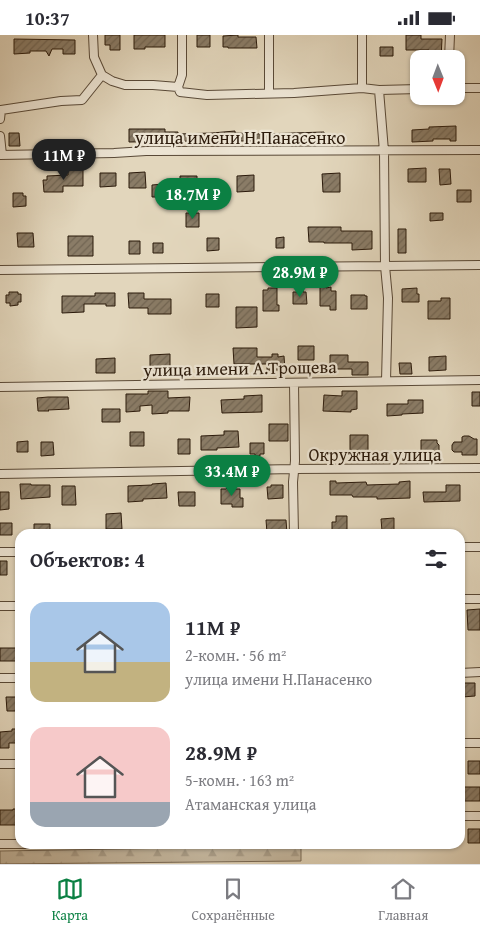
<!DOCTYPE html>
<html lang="ru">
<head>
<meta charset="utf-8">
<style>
	:root { --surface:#fff; --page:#f7f7f7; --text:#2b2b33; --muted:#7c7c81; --line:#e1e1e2; --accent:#0b8043 }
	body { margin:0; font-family:"Gentium Book Plus",serif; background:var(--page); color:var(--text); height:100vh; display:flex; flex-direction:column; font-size:19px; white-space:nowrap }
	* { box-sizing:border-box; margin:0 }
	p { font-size:16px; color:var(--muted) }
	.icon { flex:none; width:28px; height:28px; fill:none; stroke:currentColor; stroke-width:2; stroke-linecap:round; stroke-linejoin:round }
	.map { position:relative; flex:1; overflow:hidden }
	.panel { position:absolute; left:15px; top:494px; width:450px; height:320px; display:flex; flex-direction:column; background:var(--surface); border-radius:15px; box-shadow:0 1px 4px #0004 }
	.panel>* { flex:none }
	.needle { width:32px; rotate:179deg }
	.fabs { position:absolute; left:410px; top:15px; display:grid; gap:10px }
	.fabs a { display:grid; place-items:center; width:55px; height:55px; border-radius:10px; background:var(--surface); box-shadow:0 1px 4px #0004; font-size:25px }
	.price { position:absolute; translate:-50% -42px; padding:0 11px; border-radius:18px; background:var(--accent); color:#fff; font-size:16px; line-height:32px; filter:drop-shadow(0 1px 2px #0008) }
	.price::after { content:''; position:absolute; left:50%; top:30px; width:15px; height:11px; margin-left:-8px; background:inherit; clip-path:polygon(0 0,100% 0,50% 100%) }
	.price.on { background:#222; color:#fff }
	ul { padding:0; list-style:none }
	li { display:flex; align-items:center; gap:15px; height:125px; padding:0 15px }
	li span { display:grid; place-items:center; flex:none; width:140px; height:100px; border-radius:15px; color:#555 }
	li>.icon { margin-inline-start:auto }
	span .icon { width:60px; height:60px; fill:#fffc; stroke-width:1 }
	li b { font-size:21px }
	h2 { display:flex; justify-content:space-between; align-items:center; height:60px; padding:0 15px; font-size:21px }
	.status { display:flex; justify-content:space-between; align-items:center; height:35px; padding:0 25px; background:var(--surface); direction:ltr }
	.status svg { height:14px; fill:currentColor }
	.tabs { display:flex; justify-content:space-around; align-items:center; height:70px; border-top:1px solid var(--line); background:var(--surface); font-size:14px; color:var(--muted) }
	.tabs a { display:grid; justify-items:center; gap:2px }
	.tabs .on { color:var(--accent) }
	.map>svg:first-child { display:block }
	.forest { fill:url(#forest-firs); stroke:#776854 }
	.building { fill:url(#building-hatch); stroke:#2b1a0b }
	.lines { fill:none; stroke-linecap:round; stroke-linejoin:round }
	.minor-casing { stroke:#594937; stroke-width:10 }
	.minor { stroke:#ece4d3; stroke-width:8 }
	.labels { text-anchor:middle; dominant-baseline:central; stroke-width:4.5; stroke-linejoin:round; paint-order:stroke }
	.street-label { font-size:18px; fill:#2b1a0b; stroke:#ece4d3 }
</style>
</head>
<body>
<div class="status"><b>10:37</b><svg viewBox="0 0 49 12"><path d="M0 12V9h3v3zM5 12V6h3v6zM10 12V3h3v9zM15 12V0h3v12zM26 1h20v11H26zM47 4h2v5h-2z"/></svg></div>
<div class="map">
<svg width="480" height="829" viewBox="0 0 480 829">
	<defs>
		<pattern id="forest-firs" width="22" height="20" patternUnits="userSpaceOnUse" patternTransform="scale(1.25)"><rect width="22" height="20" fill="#c3b69e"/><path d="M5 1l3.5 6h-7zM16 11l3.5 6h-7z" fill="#a89c87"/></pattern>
		<pattern id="building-hatch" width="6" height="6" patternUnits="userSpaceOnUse" patternTransform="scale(1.25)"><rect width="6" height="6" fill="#8a7c67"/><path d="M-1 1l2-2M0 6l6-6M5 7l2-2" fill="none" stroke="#716553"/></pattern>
	</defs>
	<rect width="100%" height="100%" fill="#e2d6bc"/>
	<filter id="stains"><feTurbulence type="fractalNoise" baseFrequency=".004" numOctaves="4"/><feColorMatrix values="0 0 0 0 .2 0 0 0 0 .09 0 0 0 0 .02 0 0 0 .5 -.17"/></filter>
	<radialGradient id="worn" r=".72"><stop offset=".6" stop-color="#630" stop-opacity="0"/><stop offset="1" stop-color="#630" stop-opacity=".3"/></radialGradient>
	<!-- forest -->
	<path class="forest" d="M 301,811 L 301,826 L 0,829 L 0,816 Z"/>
	<!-- building -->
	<path class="building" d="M 105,0 L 120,0 L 120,15 L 110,15 L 110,10 L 105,10 Z
		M 134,0 L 165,0 L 165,12 L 145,12 L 145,14 L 134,14 Z
		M 197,0 L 210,0 L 210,12 L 197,12 Z
		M 238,0 L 238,2 L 256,2 L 257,13 L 228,13 L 228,12 L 223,12 L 223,1 Z
		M 406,0 L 421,0 L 421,4 L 442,4 L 441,24 L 429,24 L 429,15 L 406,15 Z
		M 14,4 L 75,5 L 75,19 L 63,19 L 63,14 L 52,14 L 49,21 L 46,16 L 30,16 L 30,18 L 14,19 Z
		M 380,12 L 393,12 L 393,21 L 380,21 Z
		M 456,91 L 456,106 L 450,106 L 450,104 L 433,104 L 433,106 L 412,107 L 412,95 L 429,94 L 429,92 Z
		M 129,94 L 165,94 L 165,97 L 178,97 L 178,99 L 212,98 L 235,96 L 235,98 L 262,99 L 324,97 L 325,107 L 279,107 L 279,109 L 269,109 L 269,108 L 255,108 L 255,106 L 222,106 L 222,108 L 207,109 L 198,109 L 198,106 L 129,107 Z
		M 9,98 L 19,98 L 20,111 L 9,111 Z
		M 68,133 L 83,133 L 83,151 L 63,151 L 63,157 L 44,157 L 43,145 L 47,145 L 47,141 L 68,140 Z
		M 426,133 L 426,147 L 408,147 L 408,134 Z
		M 439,134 L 450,134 L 451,149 L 440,150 Z
		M 145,137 L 146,153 L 129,153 L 129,138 Z
		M 100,138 L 116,138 L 116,151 L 100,152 Z
		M 340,138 L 340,157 L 323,157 L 322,139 Z
		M 254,140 L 254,156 L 237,157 L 237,141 Z
		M 180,141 L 197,141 L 197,156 L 180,157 Z
		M 164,149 L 164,162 L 152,162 L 152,150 Z
		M 457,155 L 471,155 L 471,167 L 457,167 Z
		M 13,158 L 23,158 L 23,161 L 26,161 L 26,171 L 13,172 Z
		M 186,178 L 199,178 L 199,192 L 186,192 Z
		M 430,178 L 443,178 L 443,185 L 430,186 Z
		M 308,192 L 341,192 L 341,196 L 372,196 L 372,214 L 352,215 L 352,208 L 324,208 L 324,207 L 309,207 Z
		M 398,194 L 406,194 L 406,218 L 398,218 Z
		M 17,198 L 33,198 L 34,212 L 18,212 Z
		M 68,201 L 93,201 L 93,221 L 68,221 Z
		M 284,202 L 284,213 L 276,213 L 276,203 Z
		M 207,203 L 219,203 L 219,215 L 207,216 Z
		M 129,206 L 140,206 L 140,219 L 129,219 Z
		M 153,208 L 163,208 L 163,218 L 153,218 Z
		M 320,249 L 326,249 L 326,253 L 331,252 L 331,256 L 336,256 L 336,275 L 330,275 L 330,271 L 320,271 Z
		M 268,253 L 277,253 L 277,270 L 279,270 L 279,276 L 263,276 L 263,255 L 268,255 Z
		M 417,253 L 417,259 L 419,259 L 419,267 L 402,267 L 402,254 Z
		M 297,255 L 303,255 L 303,257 L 306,257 L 307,269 L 293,269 L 293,257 L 297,257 Z
		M 9,257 L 18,257 L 18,259 L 21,259 L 21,267 L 18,267 L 18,270 L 10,271 L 10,268 L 6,268 L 6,260 L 9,260 Z
		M 95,258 L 115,258 L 115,271 L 106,271 L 106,269 L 84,269 L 84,277 L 62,278 L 62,261 L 95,261 Z
		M 128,258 L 144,258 L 144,264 L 171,264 L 171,279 L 148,279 L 148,273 L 129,273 Z
		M 206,259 L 219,259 L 219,272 L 206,272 Z
		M 351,260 L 365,260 L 365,261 L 367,261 L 367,274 L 351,274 Z
		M 441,263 L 450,263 L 450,284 L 428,284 L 428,266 L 441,266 Z
		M 236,272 L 257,272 L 257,292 L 236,293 Z
		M 298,311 L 314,311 L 314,325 L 298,325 Z
		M 233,313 L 257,313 L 257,322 L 272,322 L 272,319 L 278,319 L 278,322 L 284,321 L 285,335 L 267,335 L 267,329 L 234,329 Z
		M 170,319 L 170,334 L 150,335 L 150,320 Z
		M 330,320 L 348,320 L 348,327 L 368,327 L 368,340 L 352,340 L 352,334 L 334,334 L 333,329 L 330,329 Z
		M 446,321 L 446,335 L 429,336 L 429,322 Z
		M 115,323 L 115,338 L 96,338 L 96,324 Z
		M 399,328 L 411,328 L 412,339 L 400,339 Z
		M 148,356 L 168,356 L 168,363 L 190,362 L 189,376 L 168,376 L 168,378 L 152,379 L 152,370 L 140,371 L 140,376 L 126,377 L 126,359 L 148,359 Z
		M 342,356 L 357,356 L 357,374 L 351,375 L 351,377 L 323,376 L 324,360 L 342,361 Z
		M 472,357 L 480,357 L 480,371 L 472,371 Z
		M 262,360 L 262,377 L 222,378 L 221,365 L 244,364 L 244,361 Z
		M 48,362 L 68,362 L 69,374 L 48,375 L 49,376 L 38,376 L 37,363 Z
		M 408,365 L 423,365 L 423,378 L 402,379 L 402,380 L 387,381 L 387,369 L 408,369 Z
		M 102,374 L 120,374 L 120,387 L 102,387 Z
		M 269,389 L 288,389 L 288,406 L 269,406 Z
		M 224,396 L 238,396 L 239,412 L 217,413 L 217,415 L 201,415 L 201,401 L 224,400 Z
		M 130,397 L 144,397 L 144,411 L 130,411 Z
		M 350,400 L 368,400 L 368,418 L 350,418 Z
		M 464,401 L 469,401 L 474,404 L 477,404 L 477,420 L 462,420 L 462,417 L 454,417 L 452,415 L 452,410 L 454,407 L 462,407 L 462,402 Z
		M 178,404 L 190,404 L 190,419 L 178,419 Z
		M 421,405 L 437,405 L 437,408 L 439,410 L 439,416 L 437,418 L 438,423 L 421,424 Z
		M 28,406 L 28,417 L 17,417 L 17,407 Z
		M 41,407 L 53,407 L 54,420 L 41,421 Z
		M 250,408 L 264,408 L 264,419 L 260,419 L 260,421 L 255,421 L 255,419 L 250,419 Z
		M 330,446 L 336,446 L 336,448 L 366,447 L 367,450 L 399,449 L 399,447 L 410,446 L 410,463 L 377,464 L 377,462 L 353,462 L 352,460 L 330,460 Z
		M 166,448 L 167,463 L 143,464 L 143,466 L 128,467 L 128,451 L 152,450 L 152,449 Z
		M 20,449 L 31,449 L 31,450 L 50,450 L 50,462 L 21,464 Z
		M 271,450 L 283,450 L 283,463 L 268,464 L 267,452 L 271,452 Z
		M 446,450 L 460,450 L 460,466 L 424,467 L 423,457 L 446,457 Z
		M 62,451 L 75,451 L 76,470 L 62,470 Z
		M 229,451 L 232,451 L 236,454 L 240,454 L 240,463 L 243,463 L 243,472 L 232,472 L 232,469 L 221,469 L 221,454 L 226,454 Z
		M 0,457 L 9,457 L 9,474 L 0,475 Z
		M 178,457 L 195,457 L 195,471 L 179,471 Z
		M 121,478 L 122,494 L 106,494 L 106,479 Z
		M 336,481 L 347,481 L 347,499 L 332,499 L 332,487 L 336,487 Z
		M 394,483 L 394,496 L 382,496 L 381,484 Z
		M 266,485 L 286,485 L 287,499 L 279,499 L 279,497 L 267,498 Z
		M 0,488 L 12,488 L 12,500 L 0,500 Z
		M 34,489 L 50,489 L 50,499 L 34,499 Z
		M 0,526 L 7,526 L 7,540 L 0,540 Z
		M 480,574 L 480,595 L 468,595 L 467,575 Z
		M 0,613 L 20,613 L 20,626 L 0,626 Z
		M 462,648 L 475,648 L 475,661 L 462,662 Z
		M 6,662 L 20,662 L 20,676 L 7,676 Z
		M 12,694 L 20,694 L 20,708 L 9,708 L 9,713 L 0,713 L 0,697 L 12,696 Z
		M 468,726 L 480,726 L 480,739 L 468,739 Z
		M 460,752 L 480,752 L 480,766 L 460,766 Z
		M 13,774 L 20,774 L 20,790 L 0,790 L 0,775 L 13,775 Z
		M 468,794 L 480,794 L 480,808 L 468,808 Z"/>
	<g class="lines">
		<defs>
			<path id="minor" d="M 269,0 L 269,58
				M 449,24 L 450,0
				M 102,40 L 112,46 L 125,50 L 153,50 L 178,52
				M 178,52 L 180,57 L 207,60 L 294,58 L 362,53 L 379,55 L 419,54
				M 178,52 L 182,40 L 182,0
				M 362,53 L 362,0
				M 456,53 L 480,53
				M 379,55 L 384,116 L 385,231 L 388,263 L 386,346
				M 0,84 L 1,75 L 61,66 L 82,65 L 102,40 L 94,22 L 93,0
				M 0,101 L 2,120
				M 0,120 L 114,118 L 146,116 L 480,115
				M 0,235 L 385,231 L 480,230
				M 0,352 L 480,345
				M 0,439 L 294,434 L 480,433
				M 294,499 L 293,447 L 295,426 L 294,348
				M 460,512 L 480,512
				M 0,517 L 20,517
				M 460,564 L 480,564
				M 0,571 L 20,571
				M 460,638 L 480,637
				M 0,643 L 20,643
				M 460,708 L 480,708
				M 0,729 L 20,729
				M 460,781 L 480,781
				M 0,809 L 53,809"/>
		</defs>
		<!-- minor casing -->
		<use href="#minor" class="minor-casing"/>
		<!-- minor -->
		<use href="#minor" class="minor"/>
	</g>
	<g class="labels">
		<!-- street labels -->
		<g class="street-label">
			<text x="240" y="102">улица имени Н.Панасенко</text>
			<text transform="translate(240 333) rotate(-1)">улица имени А.Трощева</text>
			<text x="375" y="419">Окружная улица</text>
		</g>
	</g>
	<rect width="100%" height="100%" filter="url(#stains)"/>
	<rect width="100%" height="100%" fill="url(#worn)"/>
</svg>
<div class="fabs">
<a><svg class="needle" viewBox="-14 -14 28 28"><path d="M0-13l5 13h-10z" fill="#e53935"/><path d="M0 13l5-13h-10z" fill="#7c7c81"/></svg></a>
</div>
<b class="price on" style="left:64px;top:146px">11M ₽</b>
<b class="price" style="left:193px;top:185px">18.7M ₽</b>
<b class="price" style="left:300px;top:263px">28.9M ₽</b>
<b class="price" style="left:232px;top:462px">33.4M ₽</b>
<section class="panel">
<h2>Объектов: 4<svg class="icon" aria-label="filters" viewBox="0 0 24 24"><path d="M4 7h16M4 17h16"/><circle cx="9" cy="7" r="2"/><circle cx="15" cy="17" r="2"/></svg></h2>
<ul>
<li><span style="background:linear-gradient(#a9c7e8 60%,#c2b280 0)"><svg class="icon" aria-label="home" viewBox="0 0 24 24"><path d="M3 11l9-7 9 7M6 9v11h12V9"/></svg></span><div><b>11M ₽</b><p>2-комн. · 56 m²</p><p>улица имени Н.Панасенко</p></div></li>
<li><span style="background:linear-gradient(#f6c9c9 75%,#9aa5b1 0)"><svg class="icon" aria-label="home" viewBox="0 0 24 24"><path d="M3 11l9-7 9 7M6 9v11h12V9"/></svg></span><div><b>28.9M ₽</b><p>5-комн. · 163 m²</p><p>Атаманская улица</p></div></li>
</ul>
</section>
</div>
<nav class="tabs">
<a class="on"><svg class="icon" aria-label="map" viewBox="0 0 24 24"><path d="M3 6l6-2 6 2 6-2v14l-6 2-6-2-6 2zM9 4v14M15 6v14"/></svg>Карта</a>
<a><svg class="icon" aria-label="saved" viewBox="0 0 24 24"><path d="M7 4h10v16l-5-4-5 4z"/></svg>Сохранённые</a>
<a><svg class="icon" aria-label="home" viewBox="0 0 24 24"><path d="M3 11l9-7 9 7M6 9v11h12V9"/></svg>Главная</a>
</nav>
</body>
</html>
